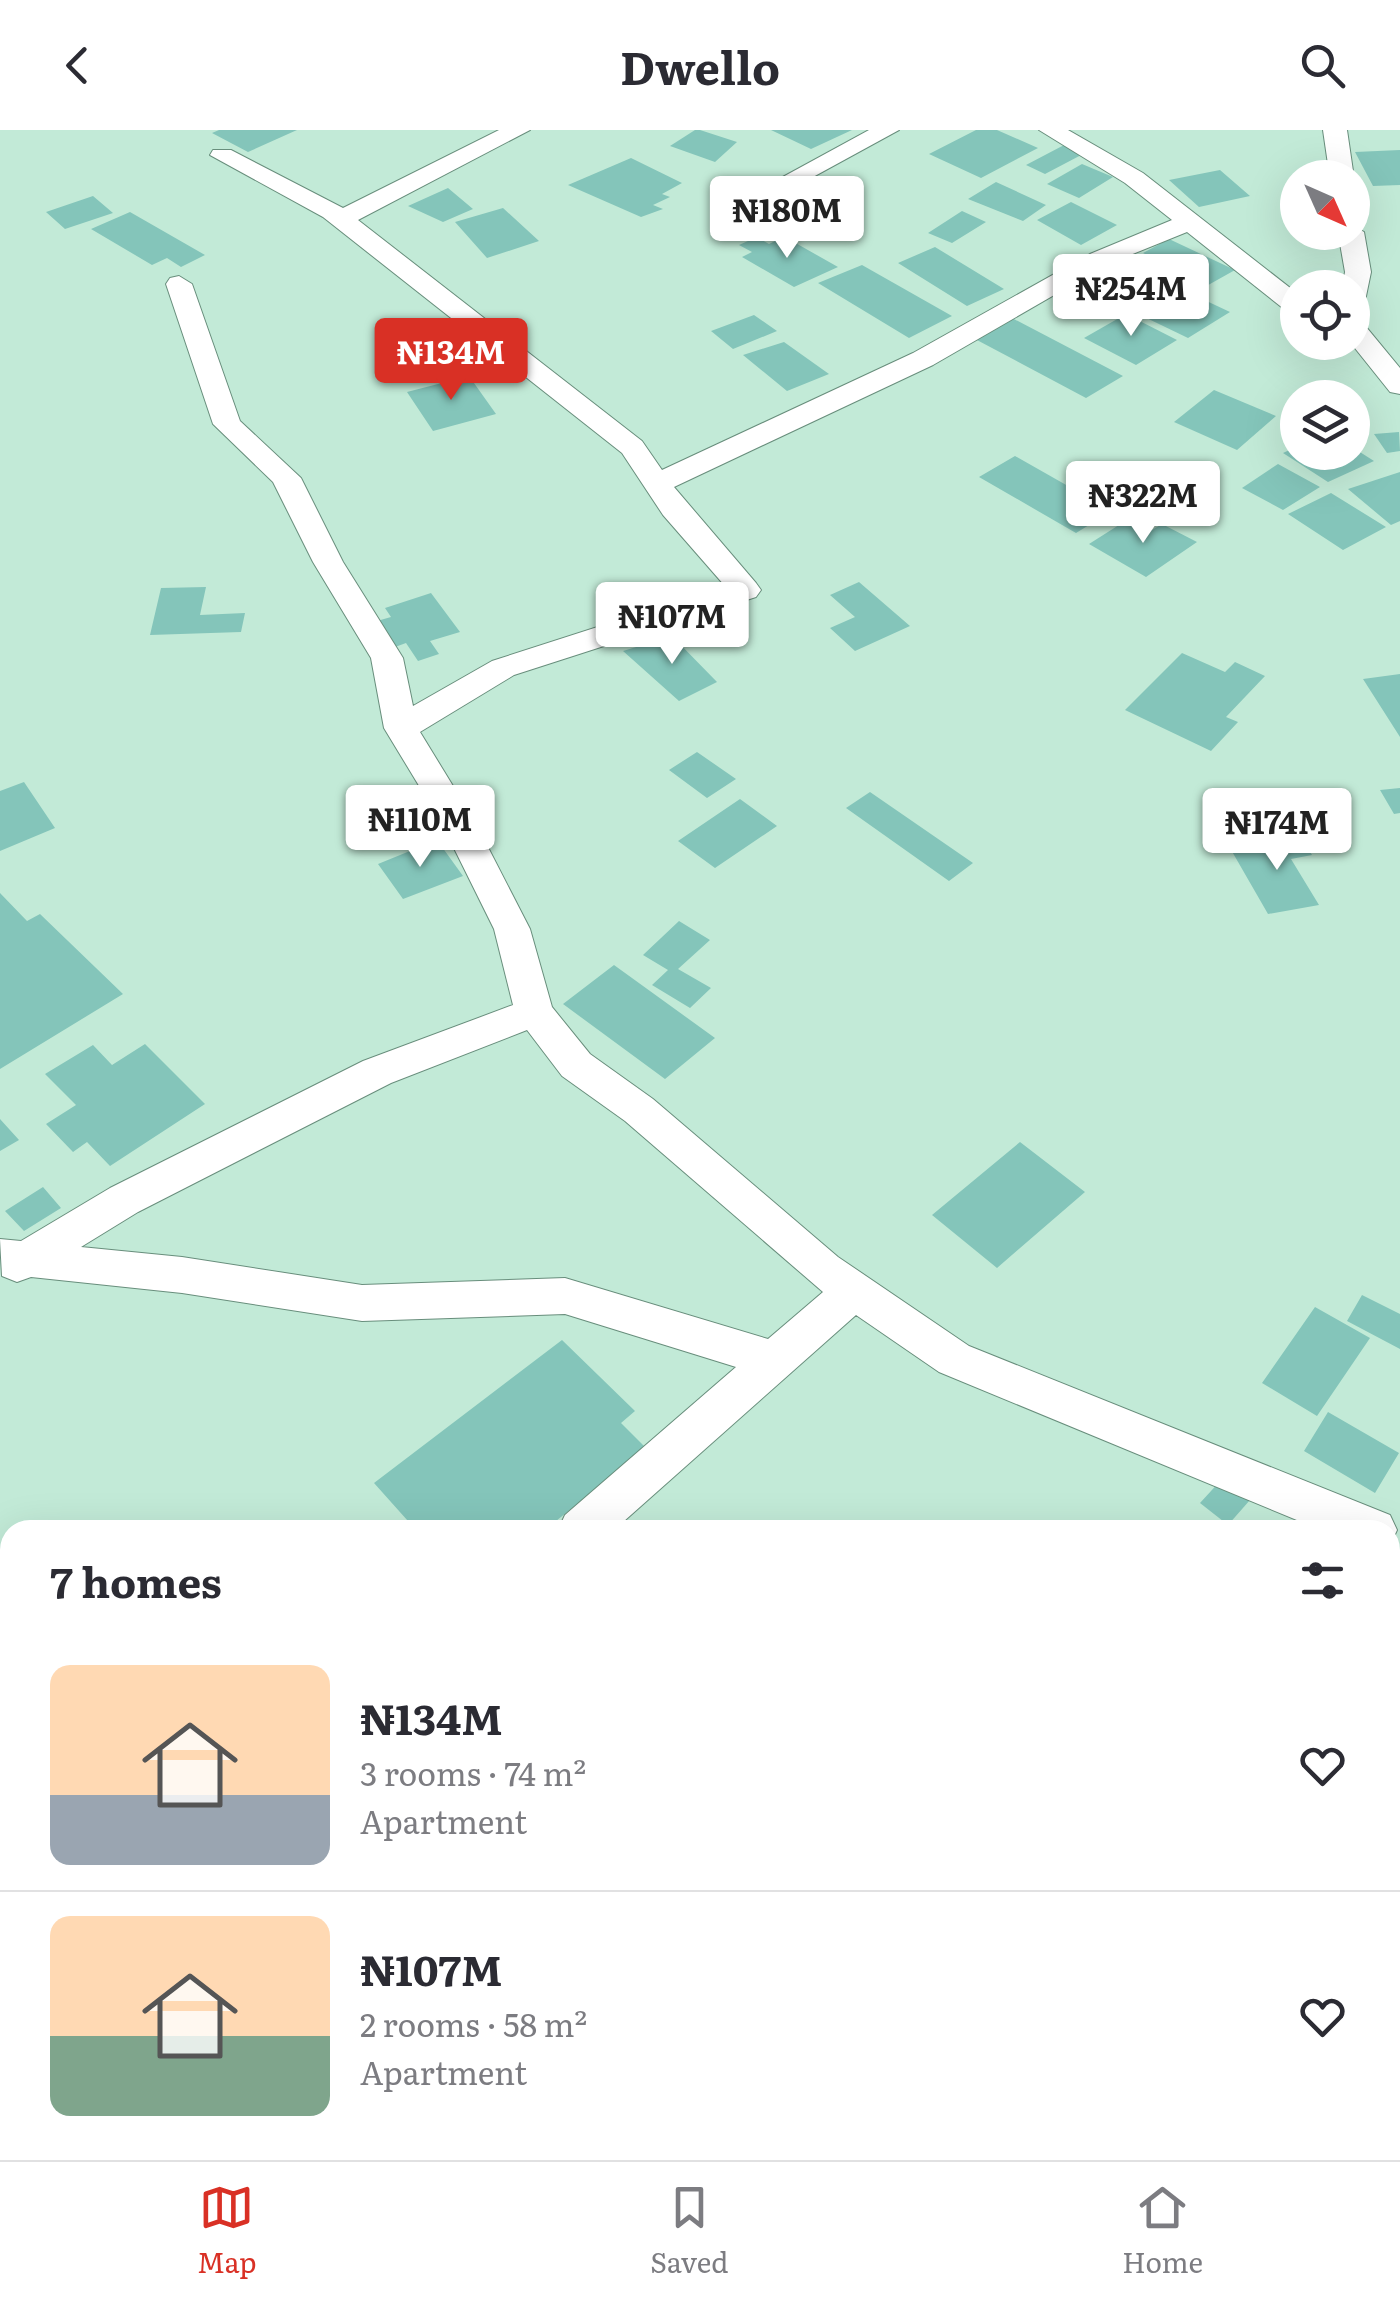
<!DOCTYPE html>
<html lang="en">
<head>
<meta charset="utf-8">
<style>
	:root { --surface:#fff; --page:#f2f2f3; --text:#2b2b33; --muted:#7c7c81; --line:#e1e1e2; --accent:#d93025 }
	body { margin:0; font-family:Literata,serif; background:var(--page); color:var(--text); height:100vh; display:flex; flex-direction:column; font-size:38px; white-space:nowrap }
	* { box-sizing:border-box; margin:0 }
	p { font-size:32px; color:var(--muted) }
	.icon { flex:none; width:55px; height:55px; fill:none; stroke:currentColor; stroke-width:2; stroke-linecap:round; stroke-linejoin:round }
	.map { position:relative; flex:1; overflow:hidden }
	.drawer { position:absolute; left:0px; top:1390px; width:1400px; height:640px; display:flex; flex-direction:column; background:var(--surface); border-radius:30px 30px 0 0; box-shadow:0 10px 40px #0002 }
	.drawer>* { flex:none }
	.needle { width:65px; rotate:135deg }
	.buttons { position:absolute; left:1280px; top:30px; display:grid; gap:20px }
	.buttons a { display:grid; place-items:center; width:90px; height:90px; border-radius:50%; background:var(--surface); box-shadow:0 10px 40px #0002; font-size:50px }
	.price { position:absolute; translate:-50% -85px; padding:0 22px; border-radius:10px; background:#fff; color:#222; font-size:32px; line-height:65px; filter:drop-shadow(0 2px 5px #0008) }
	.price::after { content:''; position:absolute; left:50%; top:60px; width:30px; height:22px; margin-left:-15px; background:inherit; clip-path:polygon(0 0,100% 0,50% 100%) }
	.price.active { background:var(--accent); color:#fff }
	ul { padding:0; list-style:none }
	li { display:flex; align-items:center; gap:30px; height:250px; padding:0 50px }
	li+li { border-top:2px solid var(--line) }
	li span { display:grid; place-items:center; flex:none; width:280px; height:200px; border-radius:20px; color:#555 }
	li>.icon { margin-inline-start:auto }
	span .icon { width:120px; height:120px; fill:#fffc; stroke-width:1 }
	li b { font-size:42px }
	h2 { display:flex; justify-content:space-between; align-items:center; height:120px; padding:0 50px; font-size:42px }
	header { display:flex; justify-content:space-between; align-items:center; height:130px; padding:0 50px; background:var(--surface); font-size:45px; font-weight:700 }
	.menu { display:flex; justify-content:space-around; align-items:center; height:140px; border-top:2px solid var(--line); background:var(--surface); font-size:28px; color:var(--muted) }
	.menu a { display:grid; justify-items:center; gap:5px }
	.menu .active { color:var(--accent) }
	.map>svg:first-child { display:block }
	.building { fill:#84c5ba }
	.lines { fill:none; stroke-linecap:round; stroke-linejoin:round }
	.street-casing { stroke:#688e7c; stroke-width:2 }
	.street { fill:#fff; fill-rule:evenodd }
</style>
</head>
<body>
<header><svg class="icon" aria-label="back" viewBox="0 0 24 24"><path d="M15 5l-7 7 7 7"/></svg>Dwello<svg class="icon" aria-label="search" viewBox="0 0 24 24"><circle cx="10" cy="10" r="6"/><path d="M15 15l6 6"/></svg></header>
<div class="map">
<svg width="1400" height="2030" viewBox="0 0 1400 2030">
	<rect width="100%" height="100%" fill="#c2ead7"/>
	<!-- building -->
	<path class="building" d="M 219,0 L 297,0 L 248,22 L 212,3 Z
		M 695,0 L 700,0 L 737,12 L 715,32 L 670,16 Z
		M 771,0 L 852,0 L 811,19 Z
		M 976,0 L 997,0 L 1038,18 L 981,48 L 929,24 Z
		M 1066,14 L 1085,23 L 1045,44 L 1026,35 Z
		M 1400,20 L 1400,55 L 1373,56 L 1355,22 Z
		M 631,28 L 682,53 L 662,64 L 670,67 L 653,75 L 663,79 L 641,87 L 568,55 Z
		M 1082,34 L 1113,47 L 1079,68 L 1047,54 Z
		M 1220,40 L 1250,66 L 1199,77 L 1169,50 Z
		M 996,52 L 1046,75 L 1023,91 L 968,69 Z
		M 448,58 L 473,79 L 443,92 L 408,76 Z
		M 93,66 L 113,83 L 65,99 L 46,82 Z
		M 1071,72 L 1117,95 L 1081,115 L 1037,90 Z
		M 503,78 L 539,111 L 487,128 L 455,92 Z
		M 962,81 L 986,92 L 952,113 L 928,103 Z
		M 130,82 L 205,125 L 181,137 L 167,128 L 152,135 L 91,99 Z
		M 757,107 L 769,114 L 779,109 L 787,114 L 792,111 L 838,137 L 794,157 L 742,127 L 752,122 L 739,115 Z
		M 1169,109 L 1235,140 L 1194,163 L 1136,135 L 1151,127 L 1143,123 Z
		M 935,117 L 1004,159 L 967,176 L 898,133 Z
		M 862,135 L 952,186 L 909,208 L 818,153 Z
		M 1167,161 L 1191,171 L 1198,167 L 1230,182 L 1188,208 L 1132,181 Z
		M 1126,184 L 1177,210 L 1136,235 L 1084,208 Z
		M 754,185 L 777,201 L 733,219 L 711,201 Z
		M 1012,188 L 1123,246 L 1086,268 L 975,209 Z
		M 784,212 L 829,244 L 787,261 L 743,225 Z
		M 469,246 L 496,284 L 433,301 L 407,262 Z
		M 1214,260 L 1276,286 L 1237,320 L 1174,292 Z
		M 1399,302 L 1400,321 L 1387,323 L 1374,304 Z
		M 1298,316 L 1298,322 L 1352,322 L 1352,317 L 1374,331 L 1328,352 L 1283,323 Z
		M 1015,326 L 1112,381 L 1076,403 L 979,347 Z
		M 1278,334 L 1320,357 L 1283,380 L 1242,358 Z
		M 1400,342 L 1400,391 L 1391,395 L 1348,359 Z
		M 1331,363 L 1386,397 L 1343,420 L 1288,384 Z
		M 1130,388 L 1152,400 L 1162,394 L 1197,412 L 1146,447 L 1089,414 Z
		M 859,452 L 910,496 L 855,521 L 830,498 L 855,487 L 830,465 Z
		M 206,457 L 200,485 L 245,483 L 241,502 L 150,505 L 161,458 Z
		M 431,463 L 460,502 L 430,511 L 439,524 L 418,531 L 406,513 L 395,517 L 377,491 L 391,487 L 385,478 Z
		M 672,506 L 717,552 L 679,571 L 623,521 Z
		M 1182,523 L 1225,542 L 1235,532 L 1265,546 L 1226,587 L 1238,592 L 1211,621 L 1125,580 Z
		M 1400,544 L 1400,607 L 1363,549 Z
		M 697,622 L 736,649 L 707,668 L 669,640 Z
		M 24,652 L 55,698 L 0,721 L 0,661 Z
		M 1400,658 L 1400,683 L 1394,684 L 1380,660 Z
		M 870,662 L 973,733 L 949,751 L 846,678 Z
		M 740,669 L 777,696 L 715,738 L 678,711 Z
		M 1300,705 L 1312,725 L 1291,729 L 1319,775 L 1268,784 L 1230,718 Z
		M 437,710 L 463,746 L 403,769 L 378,734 Z
		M 0,763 L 27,791 L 40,784 L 123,864 L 0,939 Z
		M 679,791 L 710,810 L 678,839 L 711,858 L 690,878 L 652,855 L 668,840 L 643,825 Z
		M 614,835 L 715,908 L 665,949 L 563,874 Z
		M 145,914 L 205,974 L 110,1036 L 87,1012 L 73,1022 L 46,994 L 76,975 L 45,944 L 93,915 L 112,935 Z
		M 0,989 L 19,1010 L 0,1021 Z
		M 1020,1012 L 1085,1062 L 997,1138 L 932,1085 Z
		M 43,1057 L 61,1078 L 24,1101 L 5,1081 Z
		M 1362,1165 L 1400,1184 L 1400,1219 L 1347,1191 Z
		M 1315,1177 L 1370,1208 L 1317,1286 L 1262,1253 Z
		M 562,1210 L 635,1281 L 621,1293 L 646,1318 L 545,1400 L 416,1400 L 374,1353 Z
		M 1328,1282 L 1399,1323 L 1375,1363 L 1304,1321 Z
		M 1222,1349 L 1250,1370 L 1228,1395 L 1200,1373 Z
		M 242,2020 L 310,2020 L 316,2030 L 247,2030 Z"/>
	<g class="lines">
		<defs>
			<path id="street" d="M 499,0 L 530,0 L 358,90 L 642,311 L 662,340 L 913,223 L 1090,124 L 1172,90 L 1125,53 L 1039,0 L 1068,0 L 1143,43 L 1298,164 L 1298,185 L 1289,183 L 1187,102 L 1108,134 L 933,235 L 674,357 L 756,453 L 761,460 L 756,467 L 514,545 L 420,602 L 475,692 L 530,799 L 552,877 L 590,924 L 653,969 L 838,1127 L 969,1216 L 1390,1385 L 1397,1400 L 1390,1415 L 1390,1400 L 1321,1400 L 939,1242 L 856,1185 L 614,1400 L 558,1400 L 565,1385 L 736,1237 L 565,1184 L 362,1191 L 182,1163 L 31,1147 L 17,1152 L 2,1146 L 0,1109 L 21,1111 L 110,1058 L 363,931 L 513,875 L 494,799 L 441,692 L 384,598 L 371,528 L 313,432 L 273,352 L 213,294 L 166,154 L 170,148 L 179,146 L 192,154 L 240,291 L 301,348 L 343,432 L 403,528 L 413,576 L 492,531 L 725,456 L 663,385 L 622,323 L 323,87 L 210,25 L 213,20 L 231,20 L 343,78 ZM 527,900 L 562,946 L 625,991 L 823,1162 L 768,1209 L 565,1148 L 362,1155 L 182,1127 L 81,1117 L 138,1082 L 391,953 Z
				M 869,0 L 899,0 L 802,53 L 784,53 L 781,48 Z
				M 1323,0 L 1347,0 L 1354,48 L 1352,51 L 1352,48 L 1330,48 Z
				M 1352,95 L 1364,102 L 1371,142 L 1365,171 L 1352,179 L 1352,158 L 1342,158 L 1345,142 L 1338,102 L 1352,102 Z
				M 1352,190 L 1362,192 L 1400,238 L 1400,264 L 1390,262 L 1350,212 Z
				M 1400,1514 L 1400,1582 L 1390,1586 L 1390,1518 Z
				M 519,2020 L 577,2020 L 581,2030 L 523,2030 Z
				M 1119,2020 L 1177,2020 L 1173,2030 L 1115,2030 Z
				M 1279,2020 L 1335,2020 L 1334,2030 L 1278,2030 Z"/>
		</defs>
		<!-- street casing -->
		<use href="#street" class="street-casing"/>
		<!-- street -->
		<use href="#street" class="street"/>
	</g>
</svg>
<div class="buttons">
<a><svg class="needle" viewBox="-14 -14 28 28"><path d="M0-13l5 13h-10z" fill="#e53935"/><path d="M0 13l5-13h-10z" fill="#7c7c81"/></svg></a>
<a><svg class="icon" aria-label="locate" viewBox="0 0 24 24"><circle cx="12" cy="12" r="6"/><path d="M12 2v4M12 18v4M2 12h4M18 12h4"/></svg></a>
<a><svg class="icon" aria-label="layers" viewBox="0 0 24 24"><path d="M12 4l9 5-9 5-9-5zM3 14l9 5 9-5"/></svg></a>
</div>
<b class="price" style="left:787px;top:131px">₦180M</b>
<b class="price" style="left:1131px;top:209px">₦254M</b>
<b class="price active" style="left:451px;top:273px">₦134M</b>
<b class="price" style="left:1143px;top:416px">₦322M</b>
<b class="price" style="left:672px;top:537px">₦107M</b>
<b class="price" style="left:420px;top:740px">₦110M</b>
<b class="price" style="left:1277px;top:743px">₦174M</b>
<section class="drawer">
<h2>7 homes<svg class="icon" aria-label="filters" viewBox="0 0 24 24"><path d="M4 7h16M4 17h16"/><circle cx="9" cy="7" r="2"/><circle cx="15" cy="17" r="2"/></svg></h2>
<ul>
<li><span style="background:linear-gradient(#ffd9b3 65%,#9aa5b1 0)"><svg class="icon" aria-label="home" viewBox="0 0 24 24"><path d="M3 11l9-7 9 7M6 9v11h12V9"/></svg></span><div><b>₦134M</b><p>3 rooms · 74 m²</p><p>Apartment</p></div><svg class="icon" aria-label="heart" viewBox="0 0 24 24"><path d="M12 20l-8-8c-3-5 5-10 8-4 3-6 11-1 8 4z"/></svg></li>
<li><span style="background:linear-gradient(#ffd9b3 60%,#7fa58c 0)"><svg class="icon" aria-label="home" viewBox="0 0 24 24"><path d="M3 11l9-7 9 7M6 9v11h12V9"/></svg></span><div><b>₦107M</b><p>2 rooms · 58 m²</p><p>Apartment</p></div><svg class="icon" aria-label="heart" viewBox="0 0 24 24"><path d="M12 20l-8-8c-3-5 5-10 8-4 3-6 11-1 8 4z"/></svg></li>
</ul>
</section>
</div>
<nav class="menu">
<a class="active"><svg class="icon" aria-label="map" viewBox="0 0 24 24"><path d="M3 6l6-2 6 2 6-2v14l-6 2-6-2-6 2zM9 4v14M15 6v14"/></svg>Map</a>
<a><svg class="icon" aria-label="saved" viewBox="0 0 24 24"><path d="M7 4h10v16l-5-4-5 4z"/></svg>Saved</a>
<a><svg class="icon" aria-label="home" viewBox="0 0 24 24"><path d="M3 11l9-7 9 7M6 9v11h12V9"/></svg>Home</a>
</nav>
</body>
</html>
